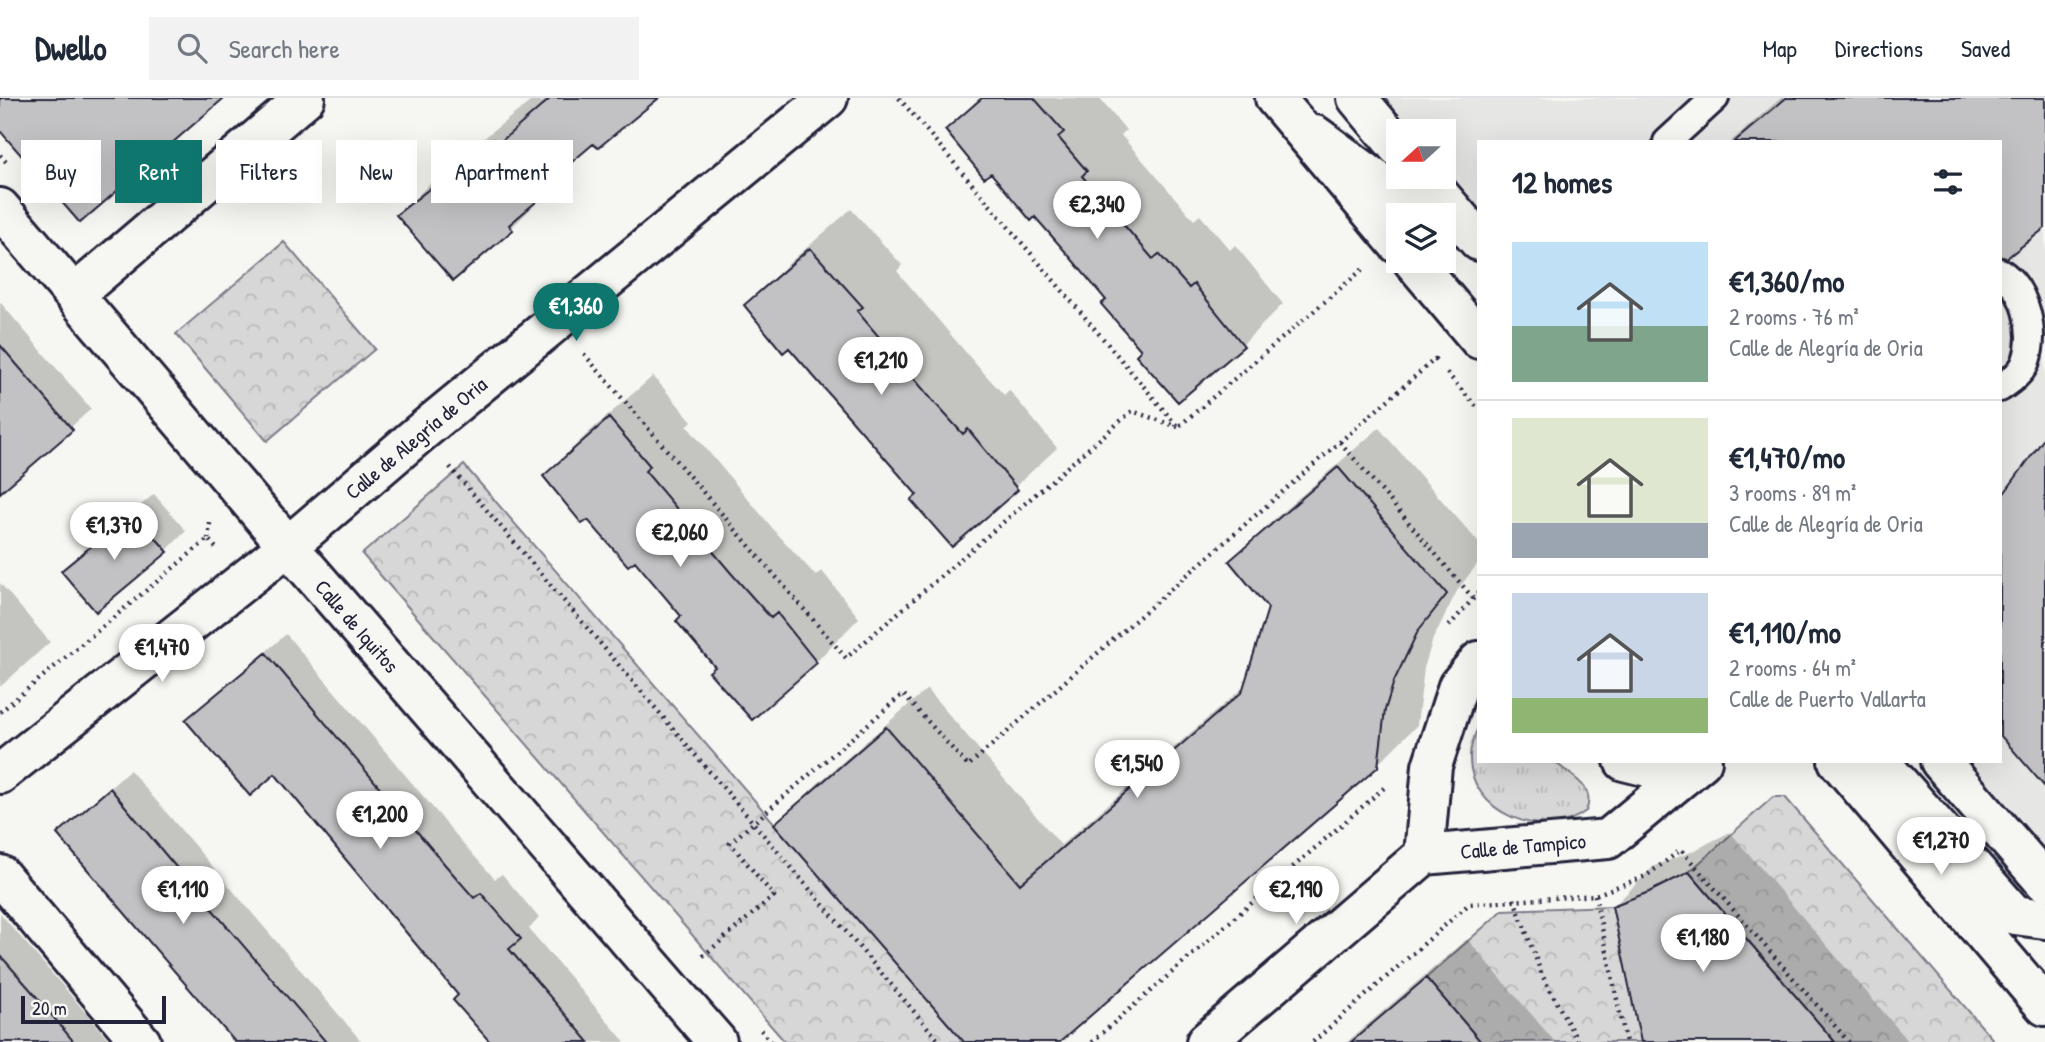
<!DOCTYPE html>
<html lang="en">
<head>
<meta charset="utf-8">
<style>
	:root { --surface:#fff; --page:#f2f2f3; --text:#1f2937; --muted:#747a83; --line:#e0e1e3; --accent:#0f766e }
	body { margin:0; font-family:"Patrick Hand",sans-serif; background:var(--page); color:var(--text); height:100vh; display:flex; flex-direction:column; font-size:26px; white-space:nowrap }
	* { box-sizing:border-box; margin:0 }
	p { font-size:23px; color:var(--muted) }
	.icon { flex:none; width:38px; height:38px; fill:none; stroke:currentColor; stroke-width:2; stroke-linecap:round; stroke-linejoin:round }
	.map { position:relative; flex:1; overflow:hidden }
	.details { position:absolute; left:1477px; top:42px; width:525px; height:623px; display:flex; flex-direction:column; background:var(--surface); border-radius:0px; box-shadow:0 7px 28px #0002 }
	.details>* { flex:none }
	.banner { position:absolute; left:21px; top:42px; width:665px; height:63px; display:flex; gap:14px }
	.needle { width:46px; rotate:249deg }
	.fabs { position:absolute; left:1386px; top:21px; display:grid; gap:14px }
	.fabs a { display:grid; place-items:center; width:70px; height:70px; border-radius:0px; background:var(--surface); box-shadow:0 7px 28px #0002; font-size:35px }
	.scale { position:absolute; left:21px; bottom:18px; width:145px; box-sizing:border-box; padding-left:7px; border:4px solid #22223b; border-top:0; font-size:19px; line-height:24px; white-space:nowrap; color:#22223b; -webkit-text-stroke:5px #f6f6f2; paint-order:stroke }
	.price { position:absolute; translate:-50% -60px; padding:0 16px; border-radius:24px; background:#fff; color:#222; font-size:23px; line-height:46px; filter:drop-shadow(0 2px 4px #0008) }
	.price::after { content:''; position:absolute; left:50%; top:42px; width:21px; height:16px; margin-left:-10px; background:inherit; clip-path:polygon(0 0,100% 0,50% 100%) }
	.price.active { background:var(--accent); color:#fff }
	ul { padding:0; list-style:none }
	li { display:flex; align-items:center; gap:21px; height:175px; padding:0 35px }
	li+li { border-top:2px solid var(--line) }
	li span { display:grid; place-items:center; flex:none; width:196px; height:140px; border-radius:0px; color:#555 }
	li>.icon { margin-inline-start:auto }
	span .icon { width:84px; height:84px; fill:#fffc; stroke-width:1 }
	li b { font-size:30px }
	h2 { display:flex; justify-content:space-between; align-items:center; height:84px; padding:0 35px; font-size:30px }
	.pill { padding:0 24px; border-radius:0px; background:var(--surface); box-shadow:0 7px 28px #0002; font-size:24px; line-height:63px }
	.pill.active { background:var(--accent); color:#fff }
	header { display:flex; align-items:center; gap:42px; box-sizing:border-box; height:98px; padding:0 35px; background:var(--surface); border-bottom:2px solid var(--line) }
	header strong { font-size:33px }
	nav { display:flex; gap:38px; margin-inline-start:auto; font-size:24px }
	.search { width:490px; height:63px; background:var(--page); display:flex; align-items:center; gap:18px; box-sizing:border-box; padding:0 24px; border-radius:0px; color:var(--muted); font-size:26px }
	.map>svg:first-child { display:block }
	.built { fill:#e6e6e4 }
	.grass { fill:url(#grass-tufts); stroke:#7c7c89; stroke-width:2 }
	.park { fill:url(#park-crowns); stroke:#7c7c89; stroke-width:2 }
	.shadow { fill:#0003 }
	.building { fill:#c2c2c4; stroke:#22223b; stroke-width:2 }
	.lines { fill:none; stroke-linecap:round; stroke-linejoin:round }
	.service-casing { stroke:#22223b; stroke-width:32 }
	.minor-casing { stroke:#22223b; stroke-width:44 }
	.tertiary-casing { stroke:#22223b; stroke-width:44 }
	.primary-casing { stroke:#22223b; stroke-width:44 }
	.path { stroke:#22223b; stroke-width:4.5; stroke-dasharray:2 5; stroke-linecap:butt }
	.service { stroke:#f6f6f2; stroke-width:26 }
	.minor { stroke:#f6f6f2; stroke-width:38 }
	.tertiary { stroke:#f6f6f2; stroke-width:38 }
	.primary { stroke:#f6f6f2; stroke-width:38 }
	.labels { text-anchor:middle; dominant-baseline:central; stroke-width:7; stroke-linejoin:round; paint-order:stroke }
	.street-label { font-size:21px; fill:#22223b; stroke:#f6f6f2 }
</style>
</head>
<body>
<header>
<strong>Dwello</strong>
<div class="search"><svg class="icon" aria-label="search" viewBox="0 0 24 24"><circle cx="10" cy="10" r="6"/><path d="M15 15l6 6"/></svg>Search here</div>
<nav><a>Map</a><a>Directions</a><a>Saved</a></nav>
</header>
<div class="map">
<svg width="2045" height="944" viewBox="0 0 2045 944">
	<defs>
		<pattern id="grass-tufts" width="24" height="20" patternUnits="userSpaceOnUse" patternTransform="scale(1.75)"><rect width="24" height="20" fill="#d7d7d7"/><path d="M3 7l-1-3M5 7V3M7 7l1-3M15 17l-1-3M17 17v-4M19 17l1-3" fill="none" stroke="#b8b8b9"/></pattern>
		<pattern id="park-crowns" width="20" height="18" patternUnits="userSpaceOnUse" patternTransform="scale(1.75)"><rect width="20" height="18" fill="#d7d7d7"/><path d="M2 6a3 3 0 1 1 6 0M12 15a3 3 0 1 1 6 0" fill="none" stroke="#b8b8b9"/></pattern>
	</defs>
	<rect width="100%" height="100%" fill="#f6f6f2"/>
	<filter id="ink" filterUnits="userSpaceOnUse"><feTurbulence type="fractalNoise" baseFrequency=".0143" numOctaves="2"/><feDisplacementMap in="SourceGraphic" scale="14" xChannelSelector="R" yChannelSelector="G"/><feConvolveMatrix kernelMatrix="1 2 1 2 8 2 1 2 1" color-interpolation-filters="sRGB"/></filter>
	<g filter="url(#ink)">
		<!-- built -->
		<path class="built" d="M 1357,0 L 2045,0 L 2045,768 L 1947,663 L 2000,663 L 2000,44 L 1479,44 L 1479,143 L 1444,79 L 1444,33 L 1398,33 Z"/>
		<!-- grass -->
		<path class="grass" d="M 1479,627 L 1479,663 L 1554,663 C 1570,678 1597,688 1586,713 C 1544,745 1468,715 1470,658 C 1470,647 1475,636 1479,627 Z"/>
		<!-- park -->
		<path class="park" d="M 284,144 L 375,251 L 267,343 L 176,236 Z
			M 464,367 L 964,944 L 785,944 L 362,456 Z
			M 1773,699 L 1785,699 L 1995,944 L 1835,944 L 1689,774 Z
			M 1612,808 L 1644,944 L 1481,944 L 1426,880 L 1503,812 Z"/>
		<!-- shadow -->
		<path class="shadow" d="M 535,0 L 542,4 L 547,0 L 656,0 L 584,52 L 553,85 L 555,87 L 511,130 L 399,117 L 442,73 Z
			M 979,0 L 1099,0 L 1126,32 L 1121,37 L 1194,122 L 1200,117 L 1230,152 L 1235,147 L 1283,206 L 1243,246 L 1178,302 L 1108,202 L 1035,117 L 947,32 Z
			M 1781,0 L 2045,0 L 2045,128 L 2000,44 L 1730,44 Z
			M 851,111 L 902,167 L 897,173 L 973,263 L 1004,297 L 1009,292 L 1057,350 L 952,447 L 919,397 L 789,248 L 747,207 L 787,167 Z
			M 0,204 L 91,311 L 5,388 L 0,382 Z
			M 653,278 L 692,323 L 687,328 L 774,432 L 816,478 L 822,473 L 859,520 L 816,564 L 717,569 L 683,517 L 635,461 L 545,378 L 589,334 Z
			M 1379,330 L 1479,445 L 1479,464 L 1458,491 L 1433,541 L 1424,570 L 1417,627 L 1376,668 L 1058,944 L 966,944 L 777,726 L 817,686 L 927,591 L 1061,747 L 1246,587 L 1270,509 L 1232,463 L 1272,423 Z
			M 154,396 L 186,433 L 166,453 L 64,473 Z
			M 0,485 L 50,544 L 0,589 Z
			M 286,536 L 467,750 L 495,781 L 502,776 L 539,820 L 529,831 L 625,944 L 492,944 L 460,897 L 275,674 L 188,622 Z
			M 130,672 L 362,944 L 239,944 L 59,736 Z
			M 1730,734 L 1909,944 L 1646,944 L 1614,808 L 1654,768 L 1691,754 Z
			M 0,815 L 111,944 L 0,944 Z
			M 1467,841 L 1555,944 L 1347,944 Z"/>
		<!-- building -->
		<path class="building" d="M 0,0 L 224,0 L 80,125 L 0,33 Z
			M 551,0 L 659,0 L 598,50 L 593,46 L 538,93 L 543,98 L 509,127 L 513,132 L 453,183 L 396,117 L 493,41 L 498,46 Z
			M 982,0 L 1034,0 L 1064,34 L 1058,39 L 1087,73 L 1082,78 L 1153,161 L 1159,156 L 1189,190 L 1194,186 L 1244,248 L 1178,304 L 1136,257 L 1141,252 L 1101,206 L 1106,202 L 1070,159 L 1035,119 L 1031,123 L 991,75 L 984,80 L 945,32 Z
			M 1786,0 L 2045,0 L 2045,130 L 2007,160 L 2000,159 L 2000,44 L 1734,44 Z
			M 810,150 L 863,209 L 857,213 L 933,303 L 963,336 L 968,331 L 1018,392 L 952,449 L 911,402 L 917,397 L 789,250 L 783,255 L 744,207 Z
			M 0,247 L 73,332 L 0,395 Z
			M 609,320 L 650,368 L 645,373 L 731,475 L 771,520 L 777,515 L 817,565 L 752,622 L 709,574 L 715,569 L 676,523 L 681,518 L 635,463 L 628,468 L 588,422 L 582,426 L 543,378 Z
			M 2045,339 L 2045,689 L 2000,637 L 2000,401 Z
			M 1338,369 L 1447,496 L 1418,533 L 1394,583 L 1385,612 L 1378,669 L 1060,944 L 964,944 L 774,726 L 886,629 L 1020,786 L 1242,594 L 1268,510 L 1229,463 Z
			M 133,414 L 168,454 L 96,514 L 61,473 Z
			M 266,555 L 447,769 L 474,800 L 481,795 L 521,841 L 509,851 L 589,944 L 490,944 L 453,902 L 458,897 L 275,676 L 250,698 L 185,622 Z
			M 110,690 L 170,762 L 326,944 L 235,944 L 87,771 L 57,736 Z
			M 1689,774 L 1787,888 L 1835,944 L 1641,944 L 1612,808 L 1649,794 Z
			M 0,857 L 35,897 L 74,944 L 0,944 Z
			M 1426,880 L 1481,944 L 1351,944 Z"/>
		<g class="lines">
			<defs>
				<path id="service" d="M 1667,44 L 1715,0
					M 2000,174 C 2026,191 2036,234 2026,263 C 2022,275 2010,283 2000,290"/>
				<path id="minor" d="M 1315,37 L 1424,117
					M 0,110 L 288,448 L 717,944
					M 75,196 L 305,0
					M 1624,663 L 1684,678
					M 1879,663 L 2015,817 L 2045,821
					M 0,676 L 288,448 L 420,335 L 828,0
					M 0,777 L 141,944"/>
				<path id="tertiary" d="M 1424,757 L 1432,668 L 1458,588 L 1479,563
					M 1206,944 L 1424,757 L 1608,741 L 1702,663"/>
				<path id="primary" d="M 1275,0 L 1398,146
					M 1357,0 L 1398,49
					M 1424,79 L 1479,143
					M 1413,163 L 1479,241
					M 1838,663 L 2045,908
					M 1940,663 L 2045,784"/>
			</defs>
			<!-- service casing -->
			<use href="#service" class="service-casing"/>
			<!-- minor casing -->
			<use href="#minor" class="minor-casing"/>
			<!-- tertiary casing -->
			<use href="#tertiary" class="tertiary-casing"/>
			<!-- primary casing -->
			<use href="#primary" class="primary-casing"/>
			<!-- path -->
			<path class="path" d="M 899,0 L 1178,329 L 1363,171
				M 0,57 L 9,67
				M 584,256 L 846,560 L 1132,313 L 1178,329
				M 1447,275 L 1479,312
				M 1340,344 L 1473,500
				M 450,369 L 940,944
				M 208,441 L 210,425
				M 1449,528 L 1479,494
				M 0,614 L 208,441 L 216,450
				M 1595,797 L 1626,944
				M 1514,801 L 1542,877 L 1578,944
				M 703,858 L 774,798 L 730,745 L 903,596 L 968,668 L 1435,261 L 1437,263
				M 761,932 L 771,944
				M 1092,944 L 1385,689
				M 1313,944 L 1469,806 L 1595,797 L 1646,778 L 1681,752 L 1849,944"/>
			<!-- service -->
			<use href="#service" class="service"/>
			<!-- minor -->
			<use href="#minor" class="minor"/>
			<!-- tertiary -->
			<use href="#tertiary" class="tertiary"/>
			<!-- primary -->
			<use href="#primary" class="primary"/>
		</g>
	</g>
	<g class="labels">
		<!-- street labels -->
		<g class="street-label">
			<text transform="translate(416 340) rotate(-40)">Calle de Alegría de Oria</text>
			<text transform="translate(357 528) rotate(49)">Calle de Iquitos</text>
			<text transform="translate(1523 748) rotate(-5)">Calle de Tampico</text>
		</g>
	</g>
</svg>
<div class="fabs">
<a><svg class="needle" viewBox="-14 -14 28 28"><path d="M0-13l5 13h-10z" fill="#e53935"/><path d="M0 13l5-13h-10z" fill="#747a83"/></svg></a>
<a><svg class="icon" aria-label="layers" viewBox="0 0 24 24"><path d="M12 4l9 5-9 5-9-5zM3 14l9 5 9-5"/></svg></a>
</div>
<div class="scale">20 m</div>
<b class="price" style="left:1097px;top:143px">€2,340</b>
<b class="price active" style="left:576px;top:245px">€1,360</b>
<b class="price" style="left:881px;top:299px">€1,210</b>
<b class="price" style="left:114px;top:464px">€1,370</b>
<b class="price" style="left:680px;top:471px">€2,060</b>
<b class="price" style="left:162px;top:586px">€1,470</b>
<b class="price" style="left:1137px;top:702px">€1,540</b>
<b class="price" style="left:380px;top:753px">€1,200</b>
<b class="price" style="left:1941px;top:779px">€1,270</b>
<b class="price" style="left:183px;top:828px">€1,110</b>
<b class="price" style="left:1296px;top:828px">€2,190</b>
<b class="price" style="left:1703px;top:876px">€1,180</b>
<div class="banner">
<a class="pill">Buy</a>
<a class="pill active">Rent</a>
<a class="pill">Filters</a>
<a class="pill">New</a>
<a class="pill">Apartment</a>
</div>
<section class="details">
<h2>12 homes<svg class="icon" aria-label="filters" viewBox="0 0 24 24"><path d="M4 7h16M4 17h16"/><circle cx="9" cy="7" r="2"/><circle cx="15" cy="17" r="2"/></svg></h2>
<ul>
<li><span style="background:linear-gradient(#bfe0f5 60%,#7fa58c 0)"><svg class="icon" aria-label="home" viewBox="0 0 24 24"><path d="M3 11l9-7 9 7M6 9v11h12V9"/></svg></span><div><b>€1,360/mo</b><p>2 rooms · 76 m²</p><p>Calle de Alegría de Oria</p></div></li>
<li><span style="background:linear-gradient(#dfe7d0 75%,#9aa5b1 0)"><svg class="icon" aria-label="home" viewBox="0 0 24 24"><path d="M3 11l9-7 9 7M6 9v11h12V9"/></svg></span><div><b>€1,470/mo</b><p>3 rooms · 89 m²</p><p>Calle de Alegría de Oria</p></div></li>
<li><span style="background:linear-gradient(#c9d6e8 75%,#8fb573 0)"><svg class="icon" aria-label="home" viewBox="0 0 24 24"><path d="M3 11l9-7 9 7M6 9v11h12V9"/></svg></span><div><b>€1,110/mo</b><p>2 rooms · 64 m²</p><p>Calle de Puerto Vallarta</p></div></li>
</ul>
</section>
</div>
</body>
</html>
